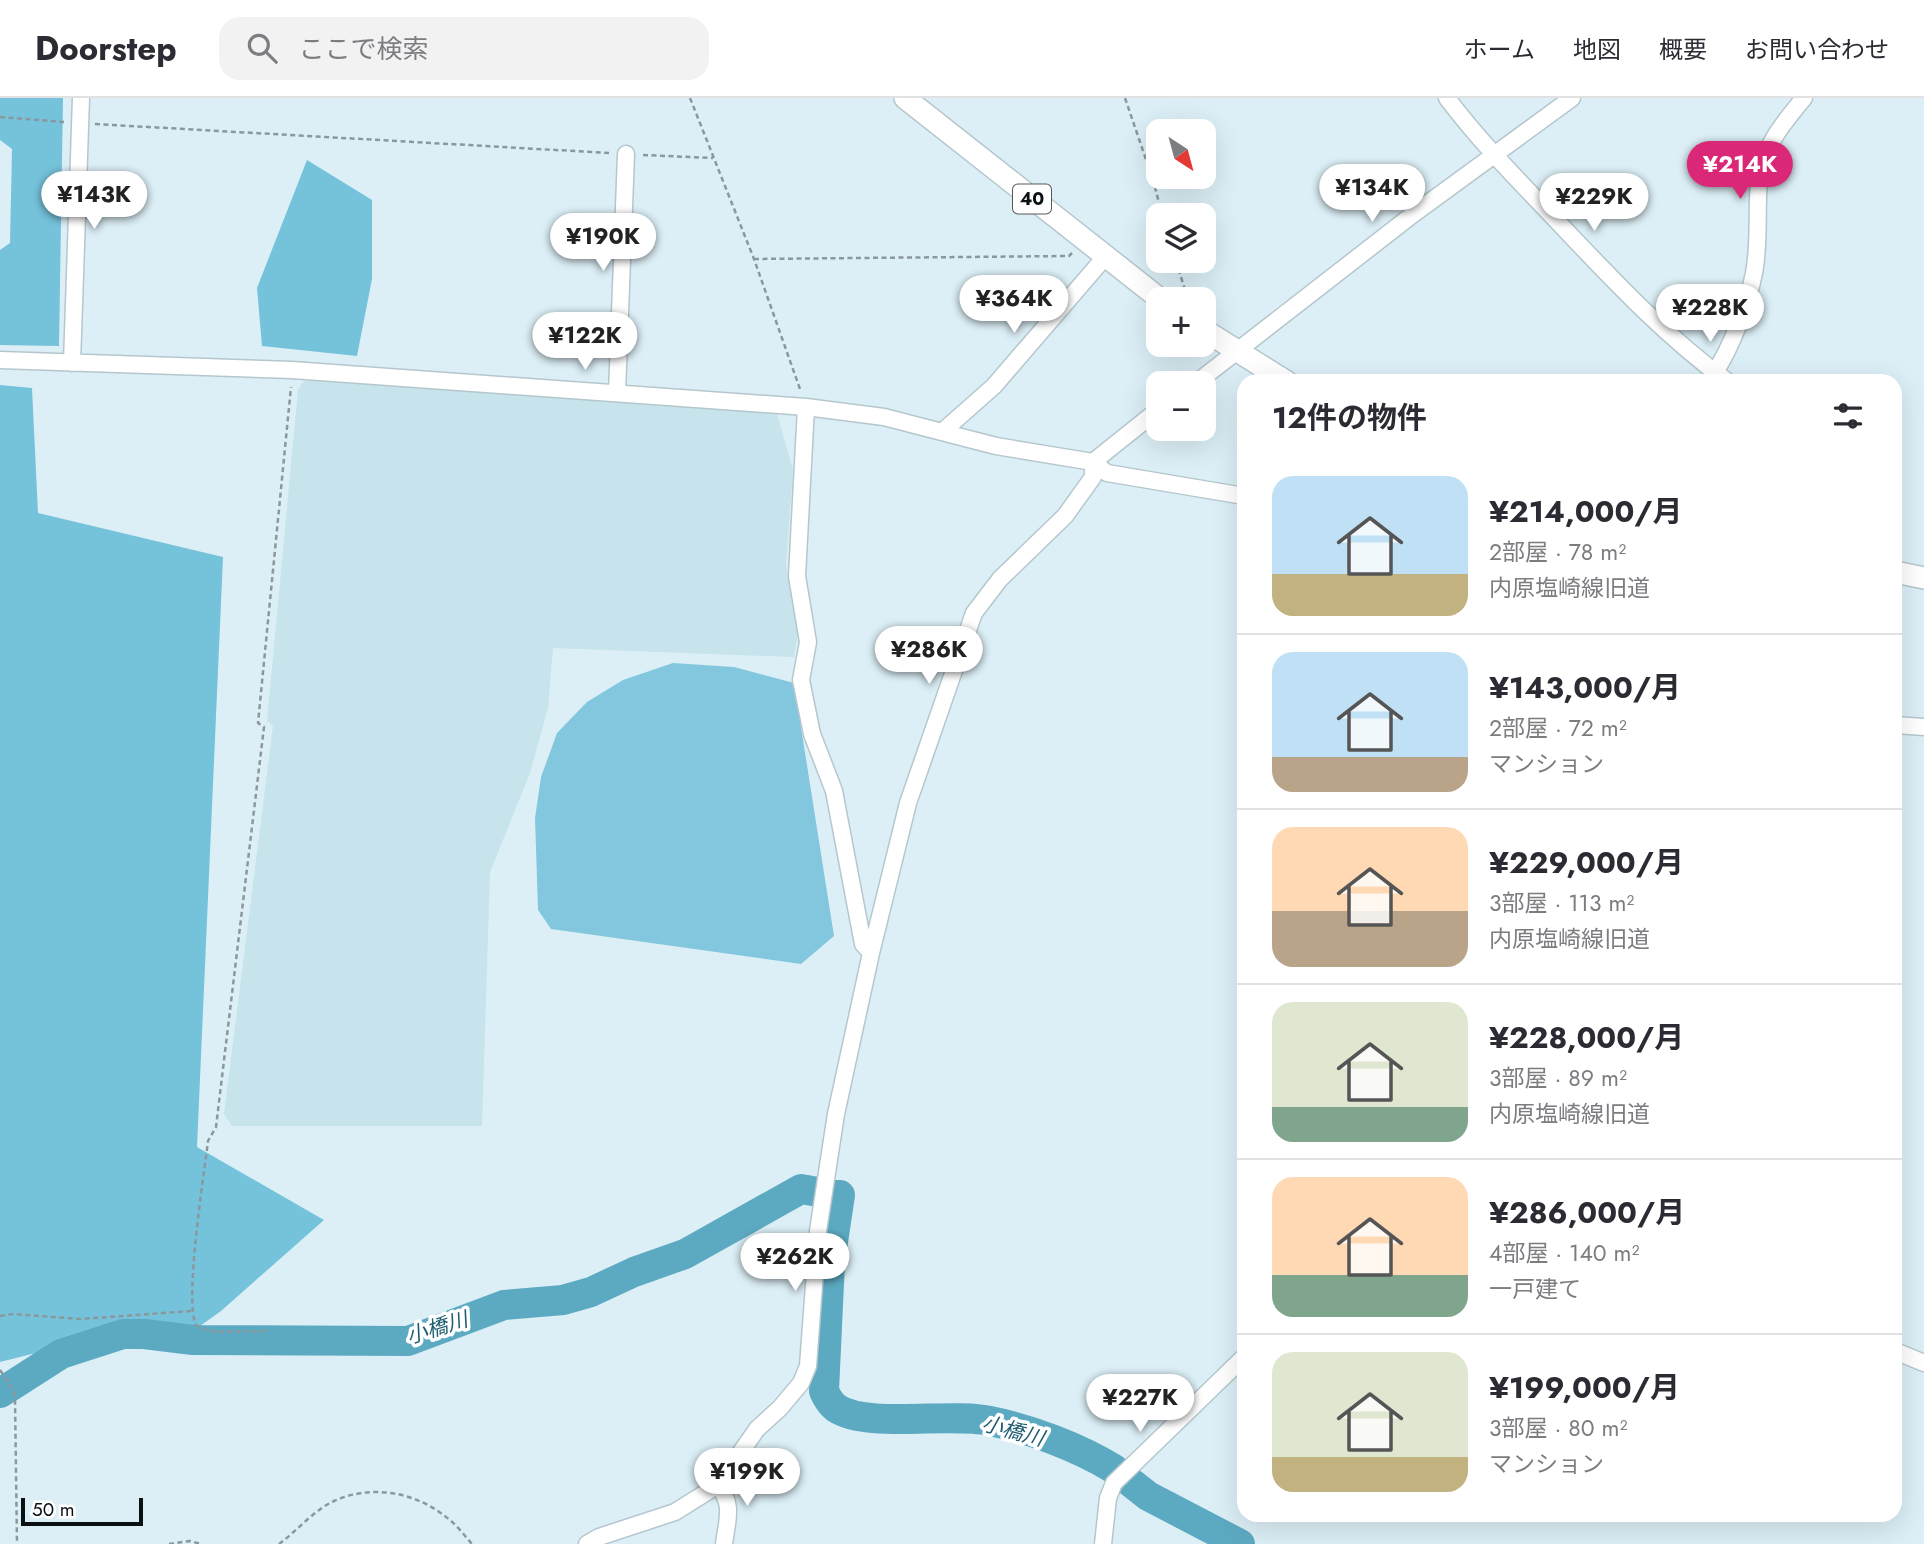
<!DOCTYPE html>
<html lang="ja">
<head>
<meta charset="utf-8">
<style>
	:root { --surface:#fff; --page:#f2f2f3; --text:#2b2b33; --muted:#7c7c81; --line:#e1e1e2; --accent:#db2777 }
	body { margin:0; font-family:Jost,"Noto Sans JP",sans-serif; background:var(--page); color:var(--text); height:100vh; display:flex; flex-direction:column; font-size:26px; white-space:nowrap }
	* { box-sizing:border-box; margin:0 }
	p { font-size:23px; color:var(--muted) }
	.icon { flex:none; width:38px; height:38px; fill:none; stroke:currentColor; stroke-width:2; stroke-linecap:round; stroke-linejoin:round }
	.map { position:relative; flex:1; overflow:hidden }
	.side { position:absolute; left:1237px; top:276px; width:665px; height:1148px; display:flex; flex-direction:column; background:var(--surface); border-radius:21px; box-shadow:0 7px 28px #0002 }
	.side>* { flex:none }
	.needle { width:46px; rotate:144deg }
	.controls { position:absolute; left:1146px; top:21px; display:grid; gap:14px }
	.controls a { display:grid; place-items:center; width:70px; height:70px; border-radius:14px; background:var(--surface); box-shadow:0 7px 28px #0002; font-size:35px }
	.scale { position:absolute; left:21px; bottom:18px; width:122px; box-sizing:border-box; padding-left:7px; border:4px solid #0b1113; border-top:0; font-size:19px; line-height:24px; white-space:nowrap; color:#0b1113; -webkit-text-stroke:5px #fff; paint-order:stroke }
	.price { position:absolute; translate:-50% -60px; padding:0 16px; border-radius:24px; background:#fff; color:#222; font-size:23px; line-height:46px; filter:drop-shadow(0 2px 4px #0008) }
	.price::after { content:''; position:absolute; left:50%; top:42px; width:21px; height:16px; margin-left:-10px; background:inherit; clip-path:polygon(0 0,100% 0,50% 100%) }
	.price.active { background:var(--accent); color:#fff }
	ul { padding:0; list-style:none }
	li { display:flex; align-items:center; gap:21px; height:175px; padding:0 35px }
	li+li { border-top:2px solid var(--line) }
	li span { display:grid; place-items:center; flex:none; width:196px; height:140px; border-radius:21px; color:#555 }
	li>.icon { margin-inline-start:auto }
	span .icon { width:84px; height:84px; fill:#fffc; stroke-width:1 }
	li b { font-size:30px }
	h2 { display:flex; justify-content:space-between; align-items:center; height:84px; padding:0 35px; font-size:30px }
	header { display:flex; align-items:center; gap:42px; box-sizing:border-box; height:98px; padding:0 35px; background:var(--surface); border-bottom:2px solid var(--line) }
	header strong { font-size:33px }
	nav { display:flex; gap:38px; margin-inline-start:auto; font-size:24px }
	.search { width:490px; height:63px; background:var(--page); display:flex; align-items:center; gap:18px; box-sizing:border-box; padding:0 24px; border-radius:21px; color:var(--muted); font-size:26px }
	.map>svg:first-child { display:block }
	.built { fill:#c7e3ec }
	.green { fill:#83c7de }
	.forest { fill:#75c2db }
	.lines { fill:none; stroke-linecap:round; stroke-linejoin:round }
	.river { stroke:#5caac2; stroke-width:30 }
	.minor-casing { stroke:#b5c7cd; stroke-width:19 }
	.major-casing { stroke:#b5c7cd; stroke-width:24 }
	.path { stroke:#8a989d; stroke-width:2.5; stroke-dasharray:5 3.5; stroke-linecap:butt }
	.minor { stroke:#fff; stroke-width:16 }
	.major { stroke:#fff; stroke-width:21 }
	.labels { text-anchor:middle; dominant-baseline:central; stroke-width:7; stroke-linejoin:round; paint-order:stroke }
	.shield { fill:#fff; stroke:#54585a; stroke-width:2 }
	.shield-label { font-size:18px; font-weight:bold; fill:#0b1113 }
	.water-label { font-size:21px; font-style:italic; fill:#1e5d6f; stroke:#fff }
</style>
</head>
<body>
<header>
<strong>Doorstep</strong>
<div class="search"><svg class="icon" aria-label="search" viewBox="0 0 24 24"><circle cx="10" cy="10" r="6"/><path d="M15 15l6 6"/></svg>ここで検索</div>
<nav><a>ホーム</a><a>地図</a><a>概要</a><a>お問い合わせ</a></nav>
</header>
<div class="map">
<svg width="1924" height="1446" viewBox="0 0 1924 1446">
	<rect width="100%" height="100%" fill="#dceff6"/>
	<!-- built -->
	<path class="built" d="M 311,281 L 776,312 L 793,372 L 786,467 L 798,535 L 794,559 L 553,550 L 548,610 L 530,675 L 490,774 L 482,1028 L 232,1028 L 224,1016 L 273,628 L 267,623 L 298,292 L 303,284 Z"/>
	<!-- green -->
	<path class="green" d="M 673,565 L 734,569 L 794,585 L 834,838 L 801,866 L 551,831 L 538,812 L 535,720 L 541,679 L 557,635 L 587,604 L 623,582 Z"/>
	<!-- forest -->
	<path class="forest" d="M 0,0 L 63,0 L 59,248 L 0,247 L 0,152 L 10,145 L 12,51 L 0,42 Z
		M 307,62 L 372,102 L 372,181 L 357,258 L 262,248 L 257,190 Z
		M 0,287 L 32,290 L 38,415 L 223,459 L 197,1049 L 324,1122 L 221,1213 L 200,1228 L 84,1243 L 0,1264 Z"/>
	<g class="lines">
		<!-- river -->
		<path class="river" d="M 836,1097 L 840,1097 L 830,1164 L 824,1293 C 827,1300 830,1305 836,1310 C 868,1331 950,1314 990,1323 C 1030,1331 1078,1349 1114,1371
			M 0,1295 L 61,1256 L 123,1236 L 144,1236 L 193,1242 L 408,1243 L 504,1207 L 563,1202 L 591,1194 L 634,1174 L 685,1156 L 801,1091 L 818,1094
			M 1129,1383 L 1148,1398 L 1240,1446"/>
		<defs>
			<path id="minor" d="M 1447,0 C 1480,44 1520,84 1557,123 C 1611,180 1664,237 1728,284
				M 0,262 L 292,272 L 806,309 L 884,319 L 996,348 L 1093,364 L 1158,312
				M 72,265 L 81,0
				M 1715,274 C 1732,248 1748,205 1754,175 C 1760,145 1756,114 1759,83 C 1762,50 1784,24 1804,0
				M 1196,285 L 1412,117 L 1572,0
				M 617,295 L 626,56
				M 806,309 L 797,478 L 808,544 L 801,582 L 812,636 L 834,693 L 863,846 L 871,855
				M 942,334 L 994,288 L 1105,159
				M 1093,364 L 1107,375 L 1244,398
				M 1895,627 L 1924,629
				M 1895,1253 L 1924,1265
				M 718,1387 C 734,1407 727,1422 724,1446
				M 587,1446 L 599,1439 L 675,1414 L 718,1387 L 757,1331 L 780,1310 L 801,1285 L 808,1268 L 818,1133 L 836,1016 L 871,855 L 908,705 L 974,515 L 1000,481 L 1065,418 L 1093,379 L 1093,364
				M 1103,1446 L 1108,1400 L 1114,1385 L 1244,1259"/>
			<path id="major" d="M 905,0 L 1160,201
				M 1204,232 L 1287,284
				M 1895,474 L 1924,480"/>
		</defs>
		<!-- minor casing -->
		<use href="#minor" class="minor-casing"/>
		<!-- major casing -->
		<use href="#major" class="major-casing"/>
		<!-- path -->
		<path class="path" d="M 690,0 L 754,161 L 800,291
			M 1125,0 L 1154,85 L 1162,117
			M 0,19 L 64,24
			M 95,26 L 609,55
			M 643,57 L 713,60
			M 754,161 L 1069,158 L 1072,155
			M 1176,163 L 1185,192 L 1179,201
			M 0,1218 L 13,1216 L 81,1221 L 191,1213
			M 266,1233 L 217,1234 L 205,1232 L 196,1227 C 184,1203 204,1077 208,1043 L 216,1029 L 264,629 L 258,625 L 291,289
			M 0,1272 L 14,1293 L 15,1301 L 17,1446
			M 169,1446 L 190,1443 L 201,1446
			M 279,1446 C 297,1433 314,1412 334,1403 C 372,1386 415,1394 446,1419 C 456,1426 464,1437 472,1446"/>
		<!-- minor -->
		<use href="#minor" class="minor"/>
		<!-- major -->
		<use href="#major" class="major"/>
	</g>
	<g class="labels">
		<!-- shield labels -->
		<rect class="shield" x="1013" y="86.5" width="38" height="29" rx="5"/>
		<g class="shield-label">
			<text x="1032" y="101">40</text>
		</g>
		<!-- water labels -->
		<g class="water-label">
			<text transform="translate(437 1230) rotate(-17)">小橋川</text>
			<text transform="translate(1013 1333) rotate(15)">小橋川</text>
		</g>
	</g>
</svg>
<div class="controls">
<a><svg class="needle" viewBox="-14 -14 28 28"><path d="M0-13l5 13h-10z" fill="#e53935"/><path d="M0 13l5-13h-10z" fill="#7c7c81"/></svg></a>
<a><svg class="icon" aria-label="layers" viewBox="0 0 24 24"><path d="M12 4l9 5-9 5-9-5zM3 14l9 5 9-5"/></svg></a>
<a>+</a>
<a>−</a>
</div>
<div class="scale">50 m</div>
<b class="price active" style="left:1740px;top:103px">¥214K</b>
<b class="price" style="left:1372px;top:126px">¥134K</b>
<b class="price" style="left:94px;top:133px">¥143K</b>
<b class="price" style="left:1594px;top:135px">¥229K</b>
<b class="price" style="left:603px;top:175px">¥190K</b>
<b class="price" style="left:1014px;top:237px">¥364K</b>
<b class="price" style="left:1710px;top:246px">¥228K</b>
<b class="price" style="left:585px;top:274px">¥122K</b>
<b class="price" style="left:929px;top:588px">¥286K</b>
<b class="price" style="left:795px;top:1195px">¥262K</b>
<b class="price" style="left:1140px;top:1336px">¥227K</b>
<b class="price" style="left:747px;top:1410px">¥199K</b>
<section class="side">
<h2>12件の物件<svg class="icon" aria-label="filters" viewBox="0 0 24 24"><path d="M4 7h16M4 17h16"/><circle cx="9" cy="7" r="2"/><circle cx="15" cy="17" r="2"/></svg></h2>
<ul>
<li><span style="background:linear-gradient(#bfe0f5 70%,#c2b280 0)"><svg class="icon" aria-label="home" viewBox="0 0 24 24"><path d="M3 11l9-7 9 7M6 9v11h12V9"/></svg></span><div><b>¥214,000/月</b><p>2部屋 · 78 m²</p><p>内原塩崎線旧道</p></div></li>
<li><span style="background:linear-gradient(#bfe0f5 75%,#b9a48a 0)"><svg class="icon" aria-label="home" viewBox="0 0 24 24"><path d="M3 11l9-7 9 7M6 9v11h12V9"/></svg></span><div><b>¥143,000/月</b><p>2部屋 · 72 m²</p><p>マンション</p></div></li>
<li><span style="background:linear-gradient(#ffd9b3 60%,#b9a48a 0)"><svg class="icon" aria-label="home" viewBox="0 0 24 24"><path d="M3 11l9-7 9 7M6 9v11h12V9"/></svg></span><div><b>¥229,000/月</b><p>3部屋 · 113 m²</p><p>内原塩崎線旧道</p></div></li>
<li><span style="background:linear-gradient(#dfe7d0 75%,#7fa58c 0)"><svg class="icon" aria-label="home" viewBox="0 0 24 24"><path d="M3 11l9-7 9 7M6 9v11h12V9"/></svg></span><div><b>¥228,000/月</b><p>3部屋 · 89 m²</p><p>内原塩崎線旧道</p></div></li>
<li><span style="background:linear-gradient(#ffd9b3 70%,#7fa58c 0)"><svg class="icon" aria-label="home" viewBox="0 0 24 24"><path d="M3 11l9-7 9 7M6 9v11h12V9"/></svg></span><div><b>¥286,000/月</b><p>4部屋 · 140 m²</p><p>一戸建て</p></div></li>
<li><span style="background:linear-gradient(#dfe7d0 75%,#c2b280 0)"><svg class="icon" aria-label="home" viewBox="0 0 24 24"><path d="M3 11l9-7 9 7M6 9v11h12V9"/></svg></span><div><b>¥199,000/月</b><p>3部屋 · 80 m²</p><p>マンション</p></div></li>
</ul>
</section>
</div>
</body>
</html>
